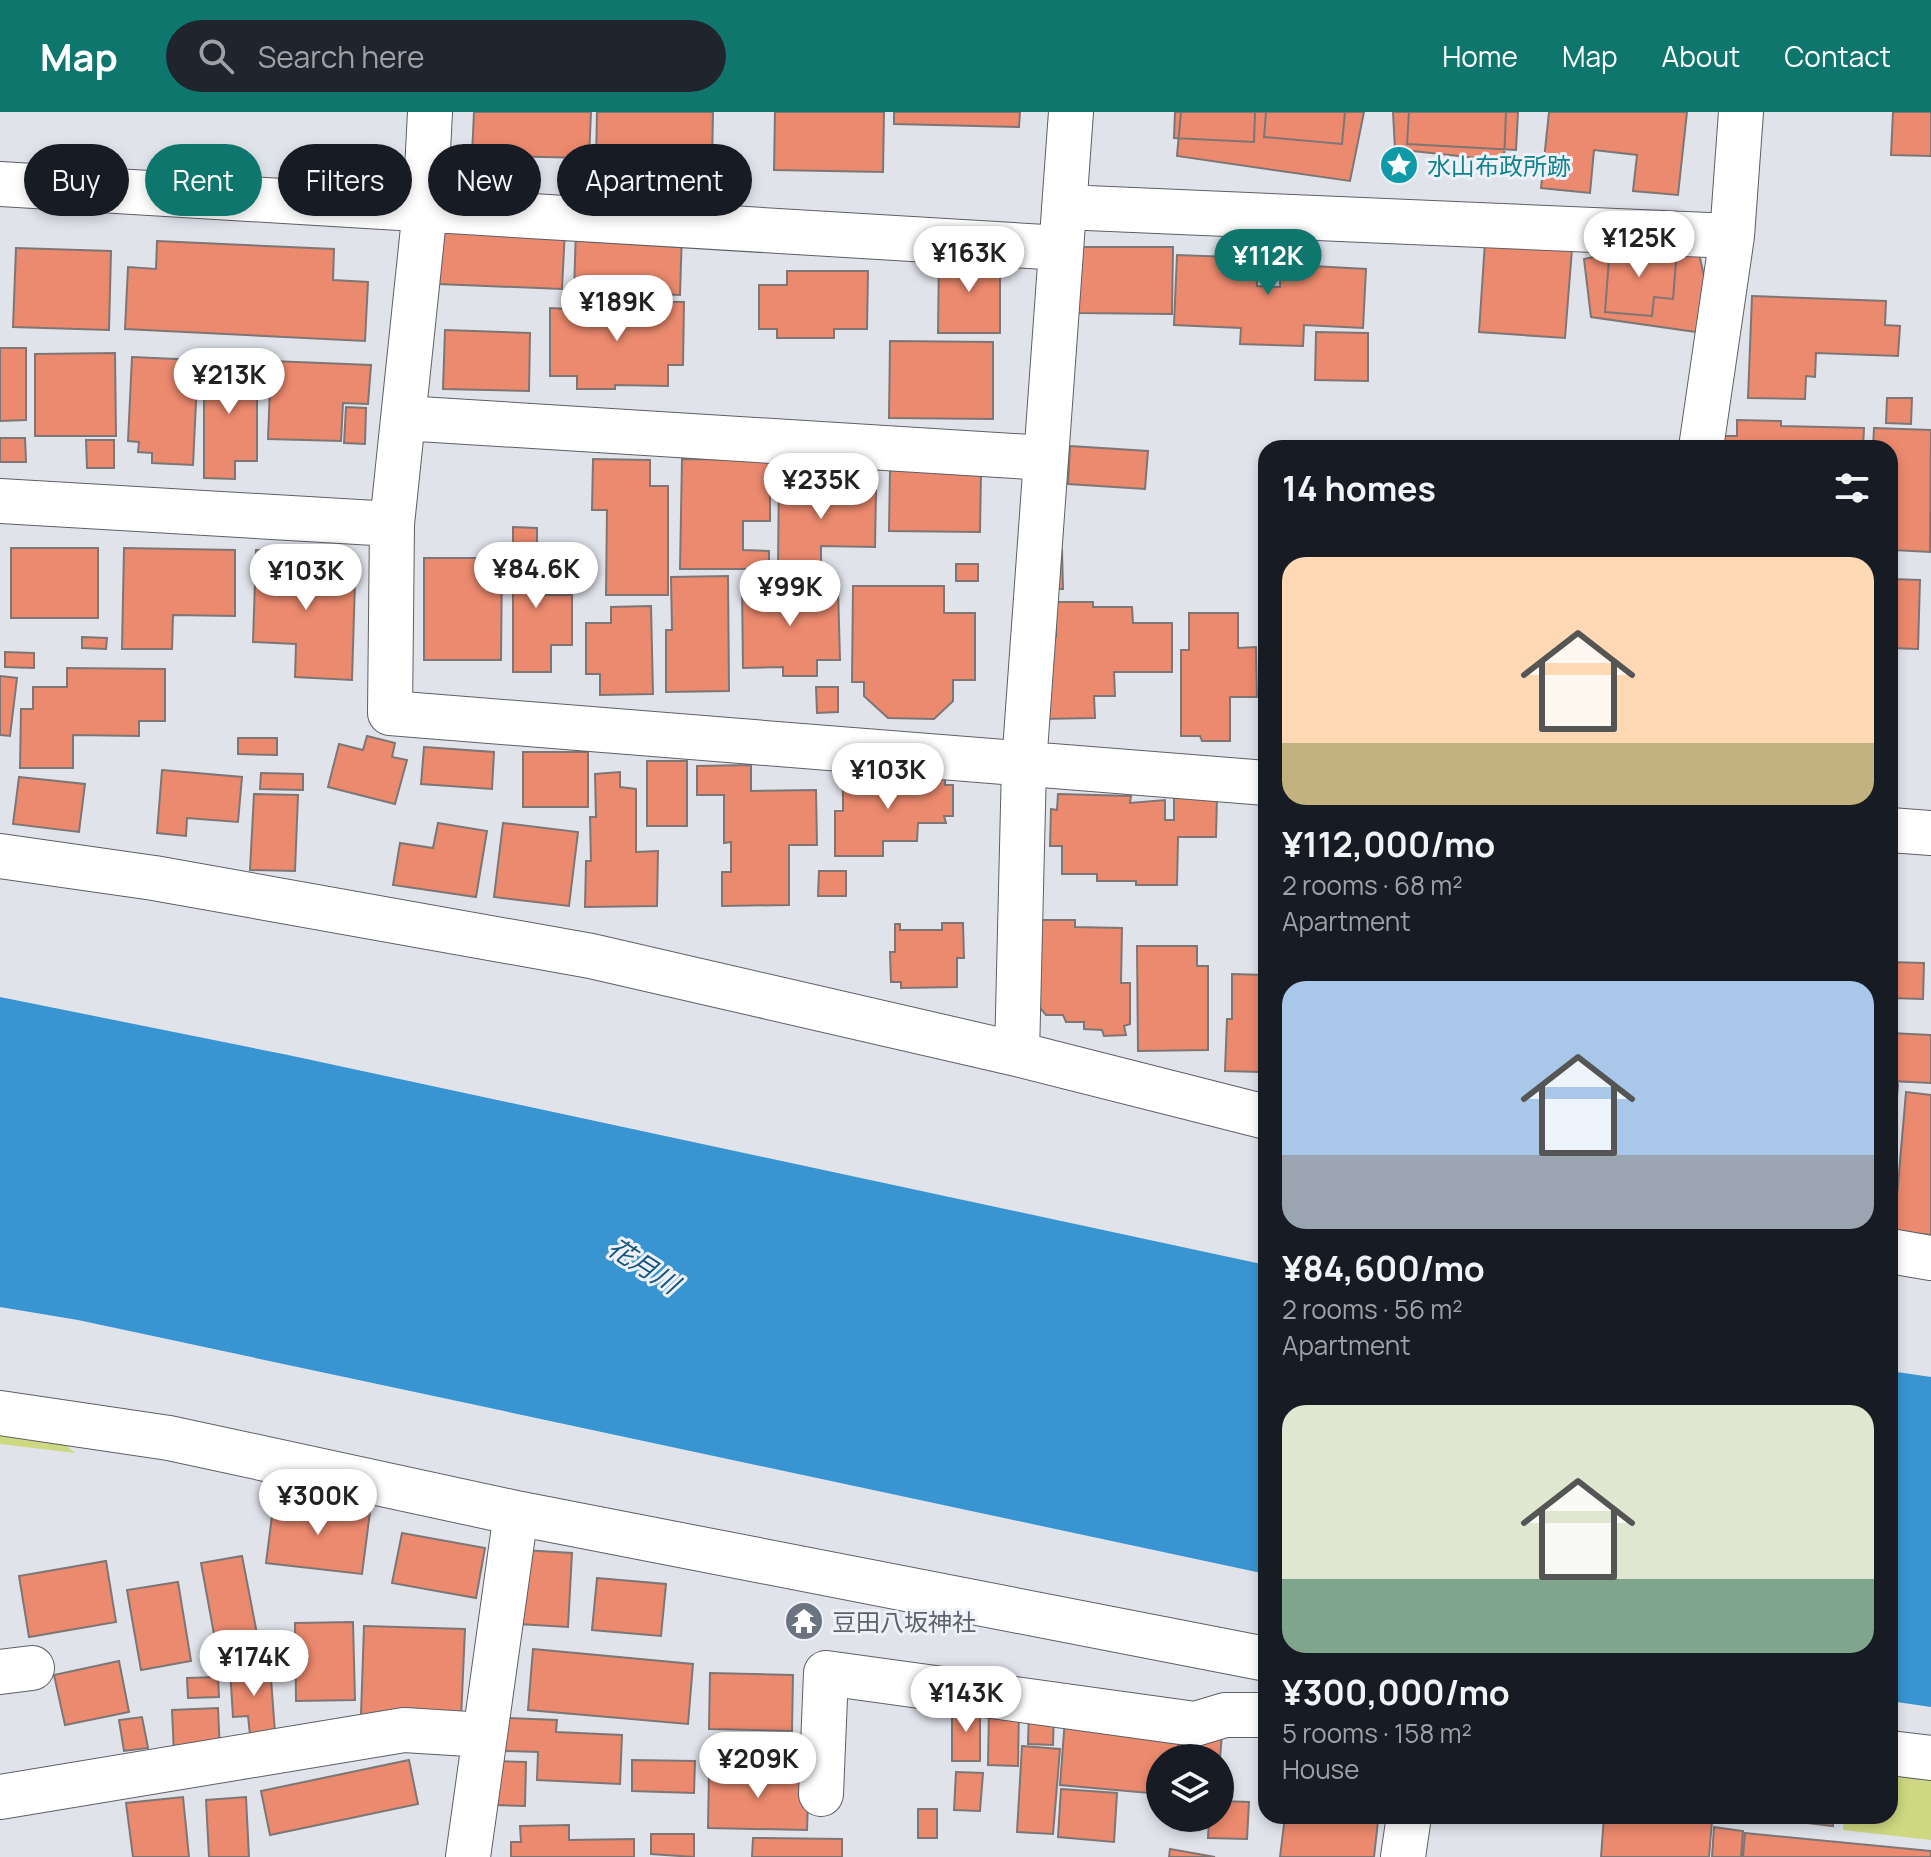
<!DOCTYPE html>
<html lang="en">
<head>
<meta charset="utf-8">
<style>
	:root { --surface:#171b24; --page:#20242c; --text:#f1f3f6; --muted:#9ea1a6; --accent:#0f766e }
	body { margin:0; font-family:Manrope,"Noto Sans JP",sans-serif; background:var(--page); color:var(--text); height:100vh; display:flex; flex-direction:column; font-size:30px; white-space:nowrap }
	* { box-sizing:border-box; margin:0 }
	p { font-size:26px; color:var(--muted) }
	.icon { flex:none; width:44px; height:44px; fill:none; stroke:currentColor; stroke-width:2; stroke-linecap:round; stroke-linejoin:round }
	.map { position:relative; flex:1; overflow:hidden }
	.sheet { position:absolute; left:1258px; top:328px; width:640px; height:1384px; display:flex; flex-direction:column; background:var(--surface); border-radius:24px; box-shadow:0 4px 12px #0003 }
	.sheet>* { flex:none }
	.top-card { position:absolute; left:24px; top:32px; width:760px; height:72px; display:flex; gap:16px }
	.tools { position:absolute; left:1146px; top:1632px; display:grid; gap:16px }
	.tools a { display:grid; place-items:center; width:88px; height:88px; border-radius:50%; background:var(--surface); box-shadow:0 4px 12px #0003; font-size:40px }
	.price { position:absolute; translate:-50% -68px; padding:0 18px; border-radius:28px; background:#fff; color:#222; font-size:26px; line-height:52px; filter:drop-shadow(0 2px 4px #0008) }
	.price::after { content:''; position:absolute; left:50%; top:48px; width:24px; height:18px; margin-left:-12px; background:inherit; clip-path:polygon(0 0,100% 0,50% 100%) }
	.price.on { background:var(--accent); color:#fff }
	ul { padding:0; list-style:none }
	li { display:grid; align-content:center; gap:16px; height:424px; padding:0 24px }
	li span { display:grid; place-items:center; height:248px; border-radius:24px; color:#555 }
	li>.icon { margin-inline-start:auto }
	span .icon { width:144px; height:144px; fill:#fffc; stroke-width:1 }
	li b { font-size:34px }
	h2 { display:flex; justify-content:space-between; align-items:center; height:96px; padding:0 24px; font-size:34px }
	.tag { padding:0 28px; border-radius:36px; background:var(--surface); box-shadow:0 4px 12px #0003; font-size:28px; line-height:72px }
	.tag.on { background:var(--accent); color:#fff }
	header { display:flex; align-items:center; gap:48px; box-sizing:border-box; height:112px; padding:0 40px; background:var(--accent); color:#fff }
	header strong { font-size:38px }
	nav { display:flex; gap:44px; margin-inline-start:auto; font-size:28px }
	.search { width:560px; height:72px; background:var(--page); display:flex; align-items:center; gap:20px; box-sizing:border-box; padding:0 28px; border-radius:44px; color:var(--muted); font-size:30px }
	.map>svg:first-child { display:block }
	.green { fill:#ced880 }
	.water { fill:#3995d2 }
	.building { fill:#ec8a6f; stroke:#7e7674; stroke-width:2 }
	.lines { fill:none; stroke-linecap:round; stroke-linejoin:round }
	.minor-casing { stroke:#5d5f65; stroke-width:46 }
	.minor { stroke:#fff; stroke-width:44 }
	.labels { text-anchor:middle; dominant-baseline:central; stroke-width:6; stroke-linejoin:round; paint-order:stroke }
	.culture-label { font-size:24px; fill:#0d838f; stroke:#eff1f8; text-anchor:start }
	.worship-label { font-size:24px; fill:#5b616d; stroke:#eff1f8; text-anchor:start }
	.water-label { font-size:26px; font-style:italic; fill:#145680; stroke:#eff1f8 }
</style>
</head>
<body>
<header>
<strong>Map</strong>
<div class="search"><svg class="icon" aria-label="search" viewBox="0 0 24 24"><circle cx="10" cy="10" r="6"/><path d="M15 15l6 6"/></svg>Search here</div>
<nav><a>Home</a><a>Map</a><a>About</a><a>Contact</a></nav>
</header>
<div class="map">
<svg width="1931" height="1745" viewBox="0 0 1931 1745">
	<rect width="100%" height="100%" fill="#e1e3eb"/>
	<!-- green -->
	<path class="green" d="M 0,1277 L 75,1341 L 0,1332 Z
		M 1890,1661 L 1931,1667 L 1931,1728 L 1843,1718 L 1844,1704 L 1890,1704 Z"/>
	<!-- water -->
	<path class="water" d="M 0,885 L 288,943 L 1266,1153 L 1266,1462 L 78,1208 L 0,1195 Z
		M 1890,1259 L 1931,1265 L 1931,1595 L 1890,1589 Z"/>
	<!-- building -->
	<path class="building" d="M 474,0 L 591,0 L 589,46 L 500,44 L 499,80 L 460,79 L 462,43 L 472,43 Z
		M 597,0 L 713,0 L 712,54 L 596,51 Z
		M 775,0 L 884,0 L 883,60 L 774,58 Z
		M 894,0 L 1020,0 L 1019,15 L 894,12 Z
		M 1175,0 L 1255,0 L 1254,30 L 1174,26 Z
		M 1181,0 L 1364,0 L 1350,69 L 1177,44 Z
		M 1266,0 L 1345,0 L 1342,32 L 1264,25 Z
		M 1393,0 L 1506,0 L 1504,49 L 1395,37 Z
		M 1409,0 L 1518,0 L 1516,38 L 1407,32 Z
		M 1549,0 L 1687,0 L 1678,83 L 1633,79 L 1637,43 L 1594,38 L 1590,81 L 1541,76 Z
		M 1893,0 L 1931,0 L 1931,44 L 1891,43 Z
		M 440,112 L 565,117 L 562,177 L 438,172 Z
		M 576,116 L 682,119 L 680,183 L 574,179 Z
		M 1695,123 L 1717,223 L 1591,205 L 1584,147 Z
		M 157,129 L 334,137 L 333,168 L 368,170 L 365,229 L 125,217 L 128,155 L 156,157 Z
		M 1485,130 L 1572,137 L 1565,226 L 1479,220 Z
		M 1610,133 L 1677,138 L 1673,187 L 1654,185 L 1652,204 L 1605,200 Z
		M 1079,135 L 1173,135 L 1172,202 L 1078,201 Z
		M 16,136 L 111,139 L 109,218 L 13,215 Z
		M 1281,141 L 1314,141 L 1313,154 L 1366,157 L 1363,216 L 1304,213 L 1303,234 L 1240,232 L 1241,216 L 1174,213 L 1177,143 L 1258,146 L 1257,174 L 1280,175 Z
		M 939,143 L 1000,143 L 1000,221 L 938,221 Z
		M 787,159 L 868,159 L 867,217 L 834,217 L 834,226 L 777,226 L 777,217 L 759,217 L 759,173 L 787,173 Z
		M 1752,184 L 1886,189 L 1885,213 L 1900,214 L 1898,244 L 1816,241 L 1815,265 L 1806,264 L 1805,287 L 1748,286 Z
		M 570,189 L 684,190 L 683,253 L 668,253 L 668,274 L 615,273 L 615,277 L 577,277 L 577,264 L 550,264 L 550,196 L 570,197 Z
		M 445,218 L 530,221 L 529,279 L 443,277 Z
		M 1316,220 L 1368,221 L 1368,269 L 1315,268 Z
		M 890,229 L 993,230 L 993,307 L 889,306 Z
		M 0,236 L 26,236 L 26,308 L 0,309 Z
		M 115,241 L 116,324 L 35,324 L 35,242 Z
		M 132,245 L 198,248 L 193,353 L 152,351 L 152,341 L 138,340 L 139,330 L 128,329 Z
		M 204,249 L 257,249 L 257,349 L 235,349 L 235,367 L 204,366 Z
		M 271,249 L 371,253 L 368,292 L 343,291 L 341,329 L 268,327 Z
		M 1887,286 L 1912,286 L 1911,312 L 1886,311 Z
		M 346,295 L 366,296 L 365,332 L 344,331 Z
		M 1737,308 L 1781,309 L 1781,314 L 1864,316 L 1863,336 L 1723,336 L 1724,324 L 1737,324 Z
		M 1874,316 L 1931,318 L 1930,440 L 1893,438 L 1893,448 L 1890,448 L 1890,336 L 1873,336 Z
		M 0,326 L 25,326 L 26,350 L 0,350 Z
		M 86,328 L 114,328 L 114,356 L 87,356 Z
		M 1070,334 L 1148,339 L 1145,377 L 1068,372 Z
		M 593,347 L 650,348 L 650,374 L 668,374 L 668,483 L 606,483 L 607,398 L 592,398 Z
		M 682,347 L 770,348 L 770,409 L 743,409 L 743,438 L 769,439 L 769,457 L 680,457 Z
		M 890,358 L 981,359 L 980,420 L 889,419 Z
		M 779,360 L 812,360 L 811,378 L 876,378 L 875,435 L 821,434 L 821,458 L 778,457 Z
		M 513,415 L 537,416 L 537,483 L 572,483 L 572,533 L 551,533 L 551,560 L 513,560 Z
		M 11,436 L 98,436 L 98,506 L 11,506 Z
		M 124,436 L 235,438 L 235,504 L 173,503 L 172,537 L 122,537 Z
		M 256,438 L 315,440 L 315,449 L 342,450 L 341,469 L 355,469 L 352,568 L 295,565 L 296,532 L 253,530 Z
		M 1047,438 L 1062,438 L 1063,477 L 1048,477 Z
		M 424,446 L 502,446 L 501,548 L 424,548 Z
		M 956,452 L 978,452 L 978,469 L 956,469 Z
		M 956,452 L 978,452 L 978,469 L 956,469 Z
		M 728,464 L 729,579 L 666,580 L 666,518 L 672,518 L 671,465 Z
		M 1890,467 L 1920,468 L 1918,537 L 1890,536 Z
		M 790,471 L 790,477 L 838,476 L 840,548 L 817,548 L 817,564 L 783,564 L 783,555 L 743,556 L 742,472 Z
		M 853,474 L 944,474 L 944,501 L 975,501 L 975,568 L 953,568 L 953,589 L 934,607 L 888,606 L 864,584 L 864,570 L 852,570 Z
		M 1056,490 L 1093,490 L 1093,495 L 1132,495 L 1133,511 L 1172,511 L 1172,560 L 1114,560 L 1115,584 L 1094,584 L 1095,606 L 1038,607 L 1042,525 L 1056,525 Z
		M 651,494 L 653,582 L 600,583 L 600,562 L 586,562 L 586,511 L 611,511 L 611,495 Z
		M 1189,501 L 1238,501 L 1238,536 L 1256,535 L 1257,585 L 1230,585 L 1230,629 L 1202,629 L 1200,624 L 1181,624 L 1181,538 L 1189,538 Z
		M 82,525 L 107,526 L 106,537 L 82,536 Z
		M 5,540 L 34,541 L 34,556 L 5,555 Z
		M 67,556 L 165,557 L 165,609 L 139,609 L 139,624 L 73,623 L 73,656 L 20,656 L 21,597 L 33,597 L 33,575 L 67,575 Z
		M 0,564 L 17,566 L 10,624 L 0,623 Z
		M 816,575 L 838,575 L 838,600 L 817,601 Z
		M 367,624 L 395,631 L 392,645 L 407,648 L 395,692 L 328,675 L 339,632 L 363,638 Z
		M 238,626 L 277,626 L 277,643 L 238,642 Z
		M 424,635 L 494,640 L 492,677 L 421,672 Z
		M 523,640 L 588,640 L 588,695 L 523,695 Z
		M 647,649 L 687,649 L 687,714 L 647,714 Z
		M 751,653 L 751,679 L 816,678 L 817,733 L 789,733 L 789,793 L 722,794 L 722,760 L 731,760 L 731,730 L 724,731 L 724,683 L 697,683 L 697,654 Z
		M 162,658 L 242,665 L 238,710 L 187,706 L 186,724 L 157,721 Z
		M 620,660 L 620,675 L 636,677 L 636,740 L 658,739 L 657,794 L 585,795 L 586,749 L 591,749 L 590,705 L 596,705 L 595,662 Z
		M 261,661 L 303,662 L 303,678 L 260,677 Z
		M 843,664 L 945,664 L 945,673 L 953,673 L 953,704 L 944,704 L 946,711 L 918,711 L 917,729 L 883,729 L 883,744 L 835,744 L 835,699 L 843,699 Z
		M 19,665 L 85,672 L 79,720 L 13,712 Z
		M 254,682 L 298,683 L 295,759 L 250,758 Z
		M 1058,682 L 1131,684 L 1130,691 L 1165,688 L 1165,708 L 1174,708 L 1174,682 L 1217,683 L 1216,725 L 1178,725 L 1177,773 L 1136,773 L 1136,769 L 1097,769 L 1097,762 L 1062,762 L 1062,734 L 1050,734 L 1051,697 L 1057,698 Z
		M 438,711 L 487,719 L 476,785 L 393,773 L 400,731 L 433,736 Z
		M 503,711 L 578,720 L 569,794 L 494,785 Z
		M 819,759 L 846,759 L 846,784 L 818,784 Z
		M 1027,808 L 1075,808 L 1075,815 L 1122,816 L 1121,871 L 1130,871 L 1130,912 L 1124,914 L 1126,923 L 1104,924 L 1102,918 L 1084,917 L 1084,910 L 1066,910 L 1063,903 L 1046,903 L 1032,886 Z
		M 942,811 L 963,811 L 964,846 L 957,846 L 957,875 L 901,876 L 901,870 L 891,870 L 890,840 L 895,840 L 895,812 L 900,812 L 900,818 L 942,818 Z
		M 1137,834 L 1197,834 L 1197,854 L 1208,854 L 1208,938 L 1138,939 Z
		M 1890,850 L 1924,851 L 1923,887 L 1890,886 Z
		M 1232,862 L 1266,863 L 1266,950 L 1261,950 L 1260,960 L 1225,959 L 1227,907 L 1232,907 Z
		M 1890,921 L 1931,923 L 1931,971 L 1890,969 Z
		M 1890,971 L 1898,972 L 1895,1011 L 1890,1010 Z
		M 1906,980 L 1931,983 L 1931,1123 L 1894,1119 Z
		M 1890,1013 L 1895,1013 L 1890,1067 Z
		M 274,1388 L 370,1400 L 362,1462 L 266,1451 Z
		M 402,1421 L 485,1436 L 476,1486 L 392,1471 Z
		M 522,1438 L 572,1441 L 568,1515 L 518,1512 Z
		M 242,1444 L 262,1548 L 220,1555 L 201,1451 Z
		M 106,1449 L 116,1510 L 29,1525 L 19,1464 Z
		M 597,1466 L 666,1472 L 661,1524 L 592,1518 Z
		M 178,1470 L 191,1549 L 141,1558 L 127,1478 Z
		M 353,1510 L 355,1588 L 296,1589 L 295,1511 Z
		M 364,1514 L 465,1517 L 461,1607 L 361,1603 Z
		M 533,1537 L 693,1552 L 688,1612 L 528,1598 Z
		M 119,1549 L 129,1600 L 65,1613 L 54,1563 Z
		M 270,1553 L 275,1621 L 250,1623 L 248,1604 L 233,1605 L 230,1557 Z
		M 710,1561 L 793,1563 L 792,1619 L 709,1617 Z
		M 218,1565 L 219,1585 L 188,1586 L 187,1566 Z
		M 218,1596 L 220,1641 L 174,1643 L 172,1598 Z
		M 952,1596 L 980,1596 L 980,1649 L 952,1649 Z
		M 989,1596 L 1019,1596 L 1018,1654 L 988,1653 Z
		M 1029,1596 L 1054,1597 L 1053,1633 L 1028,1632 Z
		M 142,1605 L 148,1636 L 124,1639 L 119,1608 Z
		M 506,1606 L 557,1608 L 556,1620 L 622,1623 L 620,1672 L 537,1668 L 538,1640 L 504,1639 Z
		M 1065,1607 L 1179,1618 L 1177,1646 L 1160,1646 L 1160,1682 L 1060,1673 Z
		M 1184,1618 L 1222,1622 L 1220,1646 L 1182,1646 Z
		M 1022,1634 L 1060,1637 L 1053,1722 L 1017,1720 Z
		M 409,1648 L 418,1692 L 270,1723 L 261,1679 Z
		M 632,1648 L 695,1649 L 694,1681 L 632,1679 Z
		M 494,1649 L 526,1650 L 525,1694 L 493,1693 Z
		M 709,1659 L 809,1661 L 807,1718 L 708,1716 Z
		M 956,1660 L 983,1661 L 980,1699 L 954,1698 Z
		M 1061,1677 L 1117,1681 L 1114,1730 L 1058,1725 Z
		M 183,1685 L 189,1745 L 133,1745 L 126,1691 Z
		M 246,1685 L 249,1745 L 209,1745 L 206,1688 Z
		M 1220,1689 L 1249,1690 L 1247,1727 L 1208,1726 L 1209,1706 L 1220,1706 Z
		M 918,1697 L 937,1697 L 937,1726 L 918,1726 Z
		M 1285,1704 L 1336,1704 L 1378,1709 L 1374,1745 L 1280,1745 Z
		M 1604,1704 L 1712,1709 L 1709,1745 L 1601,1745 Z
		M 1784,1704 L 1833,1704 L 1833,1714 L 1784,1708 Z
		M 569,1713 L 569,1728 L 634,1727 L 634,1745 L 511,1745 L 511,1730 L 521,1730 L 520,1714 Z
		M 1714,1715 L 1743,1719 L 1741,1745 L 1712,1745 Z
		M 1745,1721 L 1931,1739 L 1931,1745 L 1743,1745 Z
		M 651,1722 L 694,1722 L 694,1745 L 651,1742 Z
		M 753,1726 L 842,1727 L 842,1745 L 752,1745 Z
		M 1170,1737 L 1215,1745 L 1169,1745 Z"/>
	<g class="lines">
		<defs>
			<path id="minor" d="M 430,0 L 425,97 L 392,412 L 390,601 L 1266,671
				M 0,72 L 1061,136
				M 1064,95 L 1732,124
				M 403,306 L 1046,346
				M 1701,336 L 1732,124 L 1741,0
				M 0,389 L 392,412
				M 1890,718 L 1931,721
				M 0,744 L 154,766 L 591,844 L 1017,942 L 1266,1005
				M 1017,942 L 1024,653 L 1071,0
				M 1890,1139 L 1931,1146
				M 0,1301 L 169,1326 L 516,1401 L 1266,1547
				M 0,1560 L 32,1556
				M 1890,1641 L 1931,1646
				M 821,1682 L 826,1561 L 1195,1612 L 1225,1603 L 1266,1603
				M 0,1685 L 404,1618 L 485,1623
				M 468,1745 L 516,1401
				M 1403,1745 L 1409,1704"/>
		</defs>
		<!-- minor casing -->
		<use href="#minor" class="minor-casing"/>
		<!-- minor -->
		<use href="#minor" class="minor"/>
	</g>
	<!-- icons -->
	<defs>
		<symbol id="sight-disc" viewBox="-11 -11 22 22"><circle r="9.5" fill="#0f9aa8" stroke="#eff1f8"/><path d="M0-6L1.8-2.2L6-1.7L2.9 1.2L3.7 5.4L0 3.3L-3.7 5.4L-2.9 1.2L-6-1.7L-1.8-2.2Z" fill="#fff"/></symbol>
		<symbol id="temple-disc" viewBox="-11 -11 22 22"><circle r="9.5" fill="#6b7280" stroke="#eff1f8"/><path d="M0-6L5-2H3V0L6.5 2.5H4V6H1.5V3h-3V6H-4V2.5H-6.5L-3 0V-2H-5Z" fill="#fff"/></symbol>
	</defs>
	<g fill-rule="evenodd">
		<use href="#sight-disc" x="1377" y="31" width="44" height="44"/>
		<use href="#temple-disc" x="782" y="1487" width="44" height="44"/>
	</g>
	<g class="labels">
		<!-- culture labels -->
		<g class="culture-label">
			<text x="1427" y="53">水山布政所跡</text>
		</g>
		<!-- worship labels -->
		<g class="worship-label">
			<text x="832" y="1509">豆田八坂神社</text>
		</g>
		<!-- water labels -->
		<g class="water-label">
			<text transform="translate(644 1153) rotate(33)">花月川</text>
		</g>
	</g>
</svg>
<div class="tools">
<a><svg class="icon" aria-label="layers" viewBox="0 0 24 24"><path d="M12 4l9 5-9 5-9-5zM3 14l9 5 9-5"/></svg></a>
</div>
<b class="price" style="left:1639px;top:167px">¥125K</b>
<b class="price" style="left:969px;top:182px">¥163K</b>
<b class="price on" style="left:1268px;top:185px">¥112K</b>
<b class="price" style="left:617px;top:231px">¥189K</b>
<b class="price" style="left:229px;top:304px">¥213K</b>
<b class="price" style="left:821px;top:409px">¥235K</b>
<b class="price" style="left:536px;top:498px">¥84.6K</b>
<b class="price" style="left:306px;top:500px">¥103K</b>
<b class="price" style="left:790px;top:516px">¥99K</b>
<b class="price" style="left:888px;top:699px">¥103K</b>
<b class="price" style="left:318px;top:1425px">¥300K</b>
<b class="price" style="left:254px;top:1586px">¥174K</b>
<b class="price" style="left:966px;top:1622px">¥143K</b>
<b class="price" style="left:758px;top:1688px">¥209K</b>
<div class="top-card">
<a class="tag">Buy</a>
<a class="tag on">Rent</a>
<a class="tag">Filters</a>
<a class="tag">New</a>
<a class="tag">Apartment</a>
</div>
<section class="sheet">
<h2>14 homes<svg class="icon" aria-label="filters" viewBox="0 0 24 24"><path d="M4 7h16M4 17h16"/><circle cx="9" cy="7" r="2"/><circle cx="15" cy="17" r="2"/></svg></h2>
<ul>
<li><span style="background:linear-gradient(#ffd9b3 75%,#c2b280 0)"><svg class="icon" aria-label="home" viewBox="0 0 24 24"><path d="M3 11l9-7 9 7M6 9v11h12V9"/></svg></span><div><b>¥112,000/mo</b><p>2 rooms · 68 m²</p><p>Apartment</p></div></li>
<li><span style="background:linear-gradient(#a9c7e8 70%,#9aa5b1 0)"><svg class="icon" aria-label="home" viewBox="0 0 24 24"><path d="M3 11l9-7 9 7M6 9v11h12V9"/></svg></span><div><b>¥84,600/mo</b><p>2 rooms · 56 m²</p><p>Apartment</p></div></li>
<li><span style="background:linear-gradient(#dfe7d0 70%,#7fa58c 0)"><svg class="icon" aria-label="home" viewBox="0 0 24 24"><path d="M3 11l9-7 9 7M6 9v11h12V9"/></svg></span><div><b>¥300,000/mo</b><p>5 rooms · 158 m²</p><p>House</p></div></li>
</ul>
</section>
</div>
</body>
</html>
